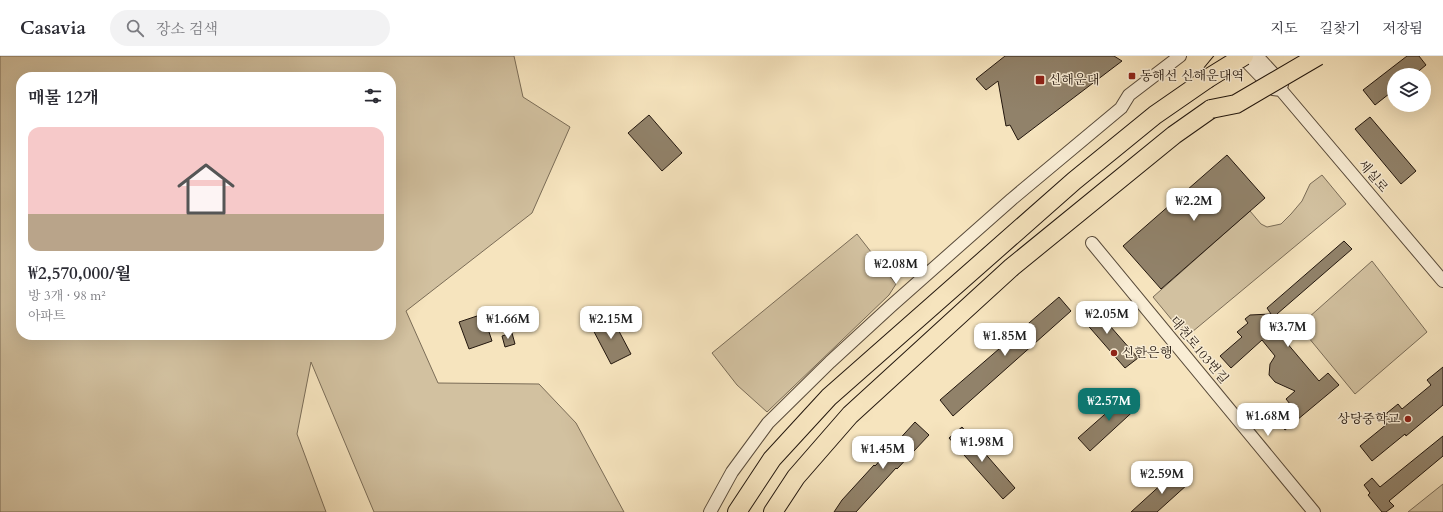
<!DOCTYPE html>
<html lang="ko">
<head>
<meta charset="utf-8">
<style>
	:root { --surface:#fff; --page:#f2f2f3; --text:#2b2b33; --muted:#7c7c81; --line:#e1e1e2; --accent:#0f766e }
	body { margin:0; font-family:Cardo,"Noto Serif KR",serif; background:var(--page); color:var(--text); height:100vh; display:flex; flex-direction:column; font-size:15px; white-space:nowrap }
	* { box-sizing:border-box; margin:0 }
	p { font-size:13px; color:var(--muted) }
	.icon { flex:none; width:22px; height:22px; fill:none; stroke:currentColor; stroke-width:2; stroke-linecap:round; stroke-linejoin:round }
	.map { position:relative; flex:1; overflow:hidden }
	.sheet { position:absolute; left:16px; top:16px; width:380px; height:268px; display:flex; flex-direction:column; background:var(--surface); border-radius:16px; box-shadow:0 4px 16px #0002 }
	.sheet>* { flex:none }
	.tools { position:absolute; left:1387px; top:12px; display:grid; gap:8px }
	.tools a { display:grid; place-items:center; width:44px; height:44px; border-radius:50%; background:var(--surface); box-shadow:0 4px 16px #0002; font-size:20px }
	.price { position:absolute; translate:-50% -34px; padding:0 9px; border-radius:8px; background:#fff; color:#222; font-size:13px; line-height:26px; filter:drop-shadow(0 1px 2px #0008) }
	.price::after { content:''; position:absolute; left:50%; top:24px; width:12px; height:9px; margin-left:-6px; background:inherit; clip-path:polygon(0 0,100% 0,50% 100%) }
	.price.active { background:var(--accent); color:#fff }
	ul { padding:0; list-style:none }
	li { display:grid; align-content:center; gap:8px; height:212px; padding:0 12px }
	li span { display:grid; place-items:center; height:124px; border-radius:12px; color:#555 }
	li>.icon { margin-inline-start:auto }
	span .icon { width:72px; height:72px; fill:#fffc; stroke-width:1 }
	li b { font-size:17px }
	h2 { display:flex; justify-content:space-between; align-items:center; height:48px; padding:0 12px; font-size:17px }
	header { display:flex; align-items:center; gap:24px; box-sizing:border-box; height:56px; padding:0 20px; background:var(--surface); border-bottom:1px solid var(--line) }
	header strong { font-size:19px }
	nav { display:flex; gap:22px; margin-inline-start:auto; font-size:14px }
	.search { width:280px; height:36px; background:var(--page); display:flex; align-items:center; gap:10px; box-sizing:border-box; padding:0 14px; border-radius:22px; color:var(--muted); font-size:15px }
	.map>svg:first-child { display:block }
	.green { fill:#d2c1a0; stroke:#7a6c57; fill-rule:evenodd }
	.building { fill:#91826a; stroke:#23170e }
	.lines { fill:none; stroke-linecap:round; stroke-linejoin:round }
	.minor-casing { stroke:#584a3a; stroke-width:14 }
	.highway-casing { stroke:#23170e; stroke-width:20 }
	.minor { stroke:#f9edd5; stroke-width:12 }
	.highway { stroke:#f6e4be; stroke-width:18 }
	.highway-bridge-casing { stroke:#23170e; stroke-width:20; stroke-linecap:butt }
	.highway-bridge { stroke:#f6e4be; stroke-width:18 }
	.poi-dot { fill:#8f2418; stroke:#f9edd5; stroke-width:1.5 }
	.labels { text-anchor:middle; dominant-baseline:central; stroke-width:3; stroke-linejoin:round; paint-order:stroke }
	.poi-label { font-size:13px; fill:#23170e; stroke:#f9edd5; text-anchor:start }
	.street-label { font-size:13px; fill:#23170e; stroke:#f9edd5 }
</style>
</head>
<body>
<header>
<strong>Casavia</strong>
<div class="search"><svg class="icon" aria-label="search" viewBox="0 0 24 24"><circle cx="10" cy="10" r="6"/><path d="M15 15l6 6"/></svg>장소 검색</div>
<nav><a>지도</a><a>길찾기</a><a>저장됨</a></nav>
</header>
<div class="map">
<svg width="1443" height="456" viewBox="0 0 1443 456">
	<rect width="100%" height="100%" fill="#f6e4be"/>
	<filter id="stains"><feTurbulence type="fractalNoise" baseFrequency=".005" numOctaves="4"/><feColorMatrix values="0 0 0 0 .2 0 0 0 0 .09 0 0 0 0 .02 0 0 0 .5 -.17"/></filter>
	<radialGradient id="worn" r=".72"><stop offset=".6" stop-color="#630" stop-opacity="0"/><stop offset="1" stop-color="#630" stop-opacity=".3"/></radialGradient>
	<!-- green -->
	<path class="green" d="M 0,0 L 514,0 L 523,41 L 570,71 L 532,157 L 406,255 L 438,327 L 539,328 L 576,367 L 624,456 L 374,456 L 311,306 L 297,378 L 326,456 L 0,456 ZM 21,21 L 391,21 L 391,279 L 21,279 Z
		M 1322,119 L 1346,148 L 1186,281 L 1153,241 L 1250,155 L 1261,168 L 1267,171 L 1281,168 L 1291,158 L 1302,145 L 1310,128 Z
		M 857,178 L 896,228 L 889,239 L 767,356 L 737,329 L 712,297 Z
		M 1372,205 L 1427,276 L 1355,338 L 1299,270 Z
		M 1443,428 L 1443,456 L 1408,456 Z"/>
	<!-- building -->
	<path class="building" d="M 1005,0 L 1114,0 L 1122,5 L 1018,84 L 1010,69 L 1006,70 L 998,25 L 986,34 L 976,23 Z
		M 1407,0 L 1419,0 L 1426,9 L 1414,19 L 1394,19 L 1394,34 L 1375,49 L 1363,34 Z
		M 649,59 L 682,97 L 662,115 L 628,77 Z
		M 1370,61 L 1416,115 L 1401,128 L 1355,73 Z
		M 1227,99 L 1265,142 L 1161,233 L 1123,190 Z
		M 1344,185 L 1352,193 L 1277,258 L 1284,266 L 1275,273 L 1319,325 L 1328,317 L 1339,329 L 1285,374 L 1274,360 L 1290,348 L 1286,343 L 1295,335 L 1275,326 L 1269,319 L 1270,308 L 1275,300 L 1262,284 L 1231,312 L 1220,300 L 1242,281 L 1237,276 L 1248,267 L 1245,263 L 1250,259 L 1271,258 L 1267,252 Z
		M 1059,241 L 1071,255 L 953,360 L 940,344 Z
		M 1089,246 L 1138,302 L 1125,312 L 1077,257 Z
		M 483,258 L 492,285 L 469,293 L 459,266 Z
		M 611,260 L 631,298 L 611,308 L 591,270 Z
		M 512,277 L 515,288 L 505,291 L 502,280 Z
		M 1443,311 L 1443,349 L 1406,380 L 1405,378 L 1372,405 L 1360,390 L 1387,368 L 1382,361 L 1398,348 L 1402,353 L 1431,329 L 1427,324 Z
		M 1129,337 L 1140,349 L 1090,395 L 1078,382 Z
		M 915,366 L 929,379 L 897,413 L 896,412 L 856,456 L 834,456 L 842,444 L 874,409 L 875,410 Z
		M 962,371 L 1015,432 L 1003,443 L 949,382 Z
		M 1443,380 L 1443,400 L 1389,445 L 1394,450 L 1386,456 L 1382,456 L 1368,439 L 1370,437 L 1364,429 L 1372,422 L 1380,431 Z
		M 1176,415 L 1188,428 L 1157,456 L 1131,456 Z"/>
	<g class="lines">
		<defs>
			<path id="minor" d="M 1241,0 L 1273,33 L 1281,34 L 1443,225
				M 1257,0 L 1282,27 L 1282,29
				M 1092,187 L 1314,456
				M 710,456 L 732,416 L 768,367 L 830,306 L 891,250 L 1012,143 L 1121,52 L 1129,39 L 1180,0"/>
			<path id="highway" d="M 737,456 L 772,403 L 829,341 L 1074,125 L 1155,59 L 1207,23 L 1226,0
				M 773,456 L 796,421 L 850,359 L 1012,211 L 1174,79 L 1211,53"/>
		</defs>
		<!-- minor casing -->
		<use href="#minor" class="minor-casing"/>
		<!-- highway casing -->
		<use href="#highway" class="highway-casing"/>
		<!-- minor -->
		<use href="#minor" class="minor"/>
		<!-- highway -->
		<use href="#highway" class="highway"/>
		<defs>
			<path id="highway-bridge" d="M 1207,23 L 1244,0
				M 1211,53 L 1236,48 L 1318,0"/>
		</defs>
		<!-- highway-bridge casing -->
		<use href="#highway-bridge" class="highway-bridge-casing"/>
		<!-- highway-bridge -->
		<use href="#highway-bridge" class="highway-bridge"/>
	</g>
	<!-- markers -->
	<g class="poi-dot">
		<rect x="1128" y="16" width="8" height="8" rx="2"/>
		<rect x="1035" y="19" width="10" height="10" rx="2"/>
		<circle cx="1114" cy="297" r="4"/>
		<circle cx="1408" cy="363" r="4"/>
	</g>
	<g class="labels">
		<!-- poi labels -->
		<g class="poi-label">
			<text x="1140" y="20">동해선 신해운대역</text>
			<text x="1049" y="24">신해운대</text>
			<text x="1122" y="297">신한은행</text>
			<text x="1400" y="363" text-anchor="end">상당중학교</text>
		</g>
		<!-- street labels -->
		<g class="street-label">
			<text transform="translate(1373 120) rotate(50)">세실로</text>
			<text transform="translate(1199 294) rotate(50)">대천로103번길</text>
		</g>
	</g>
	<rect width="100%" height="100%" filter="url(#stains)"/>
	<rect width="100%" height="100%" fill="url(#worn)"/>
</svg>
<div class="tools">
<a><svg class="icon" aria-label="layers" viewBox="0 0 24 24"><path d="M12 4l9 5-9 5-9-5zM3 14l9 5 9-5"/></svg></a>
</div>
<b class="price" style="left:1194px;top:166px">₩2.2M</b>
<b class="price" style="left:896px;top:229px">₩2.08M</b>
<b class="price" style="left:1107px;top:279px">₩2.05M</b>
<b class="price" style="left:508px;top:284px">₩1.66M</b>
<b class="price" style="left:611px;top:284px">₩2.15M</b>
<b class="price" style="left:1288px;top:292px">₩3.7M</b>
<b class="price" style="left:1005px;top:301px">₩1.85M</b>
<b class="price active" style="left:1109px;top:366px">₩2.57M</b>
<b class="price" style="left:1268px;top:381px">₩1.68M</b>
<b class="price" style="left:982px;top:407px">₩1.98M</b>
<b class="price" style="left:883px;top:414px">₩1.45M</b>
<b class="price" style="left:1162px;top:439px">₩2.59M</b>
<section class="sheet">
<h2>매물 12개<svg class="icon" aria-label="filters" viewBox="0 0 24 24"><path d="M4 7h16M4 17h16"/><circle cx="9" cy="7" r="2"/><circle cx="15" cy="17" r="2"/></svg></h2>
<ul>
<li><span style="background:linear-gradient(#f6c9c9 70%,#b9a48a 0)"><svg class="icon" aria-label="home" viewBox="0 0 24 24"><path d="M3 11l9-7 9 7M6 9v11h12V9"/></svg></span><div><b>₩2,570,000/월</b><p>방 3개 · 98 m²</p><p>아파트</p></div></li>
</ul>
</section>
</div>
</body>
</html>
